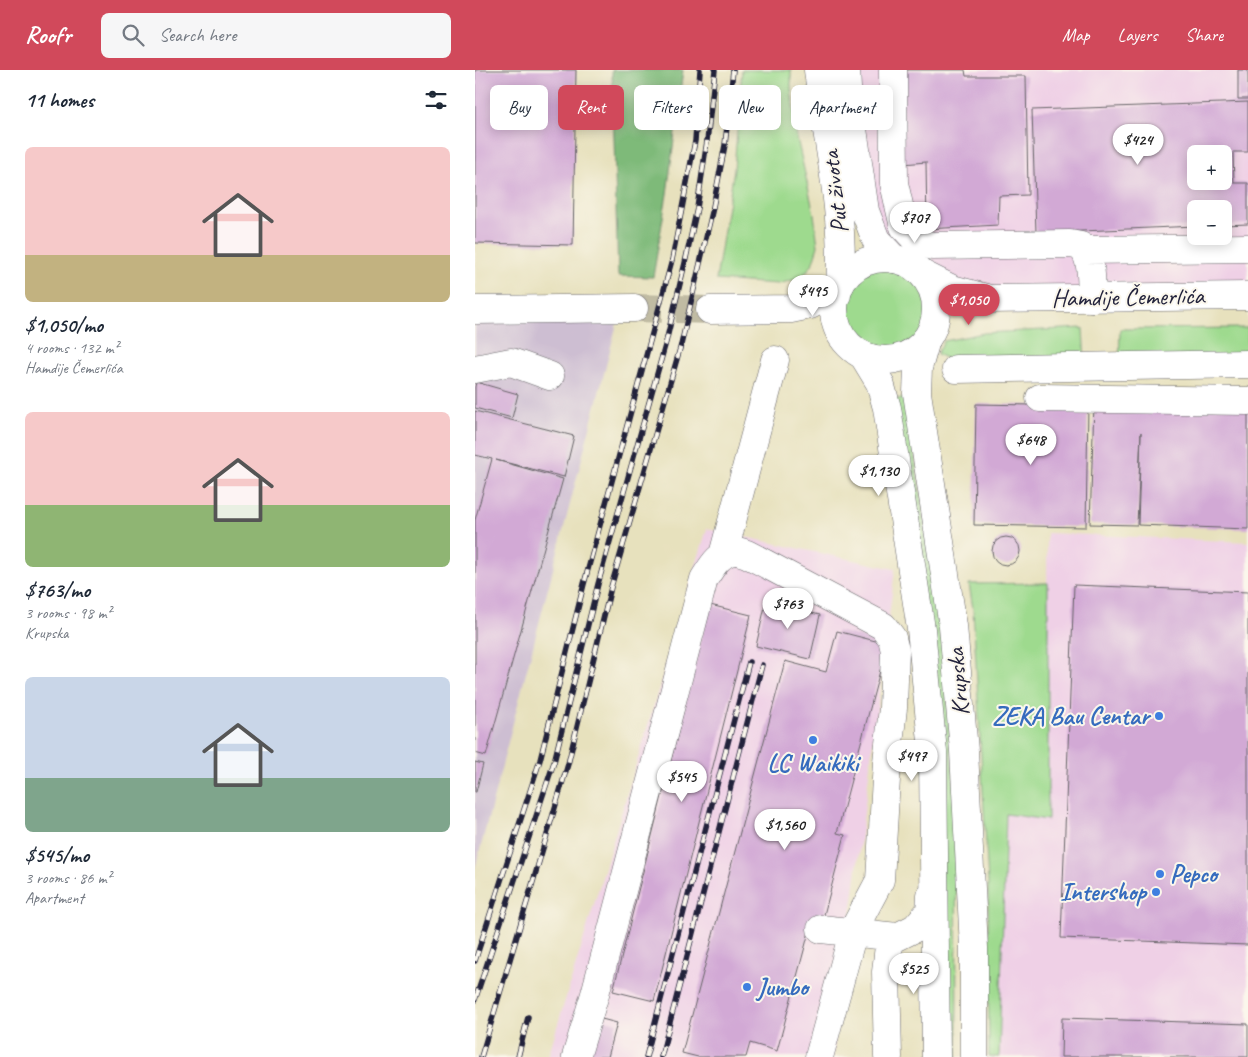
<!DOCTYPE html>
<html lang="en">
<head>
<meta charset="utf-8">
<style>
	:root { --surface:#fff; --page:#f6f6f7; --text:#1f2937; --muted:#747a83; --accent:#d1495b }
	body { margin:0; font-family:Caveat,sans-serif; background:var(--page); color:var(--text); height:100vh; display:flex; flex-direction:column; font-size:19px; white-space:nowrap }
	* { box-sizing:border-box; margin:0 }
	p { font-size:16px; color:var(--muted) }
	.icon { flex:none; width:28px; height:28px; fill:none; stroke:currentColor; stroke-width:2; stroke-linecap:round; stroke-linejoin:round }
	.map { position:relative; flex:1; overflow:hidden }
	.panel { display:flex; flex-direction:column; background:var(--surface); width:475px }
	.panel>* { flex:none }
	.hud { position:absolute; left:15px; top:15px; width:475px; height:45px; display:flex; gap:10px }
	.fabs { position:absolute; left:712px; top:75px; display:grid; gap:10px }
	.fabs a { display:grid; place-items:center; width:45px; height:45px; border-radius:8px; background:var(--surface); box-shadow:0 2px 12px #0003; font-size:25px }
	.price { position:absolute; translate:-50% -42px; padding:0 11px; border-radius:18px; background:#fff; color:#222; font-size:16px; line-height:32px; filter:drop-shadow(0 1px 2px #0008) }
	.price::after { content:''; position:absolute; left:50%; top:30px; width:15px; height:11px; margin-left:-8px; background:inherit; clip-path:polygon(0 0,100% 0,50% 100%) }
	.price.on { background:var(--accent); color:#fff }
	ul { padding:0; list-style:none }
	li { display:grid; align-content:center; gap:10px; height:265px; padding:0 25px }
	li span { display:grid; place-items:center; height:155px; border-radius:8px; color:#555 }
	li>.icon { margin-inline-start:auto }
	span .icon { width:90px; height:90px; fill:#fffc; stroke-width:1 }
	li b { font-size:21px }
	h2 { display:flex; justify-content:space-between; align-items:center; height:60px; padding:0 25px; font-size:21px }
	.chip { padding:0 18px; border-radius:8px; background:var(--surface); box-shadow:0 2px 12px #0003; font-size:18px; line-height:45px }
	.chip.on { background:var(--accent); color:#fff }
	header { display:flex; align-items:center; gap:30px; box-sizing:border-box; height:70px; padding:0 25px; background:var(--accent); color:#fff }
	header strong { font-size:24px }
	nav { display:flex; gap:28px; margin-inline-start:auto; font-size:18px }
	.search { width:350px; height:45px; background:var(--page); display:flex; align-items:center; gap:12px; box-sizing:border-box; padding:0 18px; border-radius:8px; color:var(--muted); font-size:19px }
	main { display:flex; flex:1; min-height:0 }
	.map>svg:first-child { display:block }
	.built { fill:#efd0e6; fill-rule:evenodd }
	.industrial { fill:#cdbed2 }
	.green { fill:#9eda8e; stroke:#607e64 }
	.forest { fill:#7eba79; stroke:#506e5a }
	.building { fill:#d2a9d5; fill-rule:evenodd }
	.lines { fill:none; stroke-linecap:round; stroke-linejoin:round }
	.major-tunnel { stroke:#c0bba3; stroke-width:28; stroke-dasharray:28 14; stroke-linecap:butt }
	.minor-casing { stroke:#676568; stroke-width:29 }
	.major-casing { stroke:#676568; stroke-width:29 }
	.minor { stroke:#fff; stroke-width:28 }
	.major { stroke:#fff; stroke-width:28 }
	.rail-casing { stroke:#22223b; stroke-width:5.5 }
	.rail { stroke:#fbf7ec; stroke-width:4; stroke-dasharray:11; stroke-linecap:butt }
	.shop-dot { fill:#3f7fe0; stroke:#fbf7ec; stroke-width:2 }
	.labels { text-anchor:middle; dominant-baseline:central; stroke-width:4; stroke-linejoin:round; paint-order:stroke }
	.street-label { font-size:25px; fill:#22223b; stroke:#fbf7ec }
	.shop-label { font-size:25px; font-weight:bold; fill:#366cbe; stroke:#fbf7ec; text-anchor:end }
</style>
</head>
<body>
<header>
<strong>Roofr</strong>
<div class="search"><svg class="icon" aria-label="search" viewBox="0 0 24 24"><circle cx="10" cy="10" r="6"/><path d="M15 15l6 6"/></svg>Search here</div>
<nav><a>Map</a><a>Layers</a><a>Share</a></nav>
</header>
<main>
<section class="panel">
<h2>11 homes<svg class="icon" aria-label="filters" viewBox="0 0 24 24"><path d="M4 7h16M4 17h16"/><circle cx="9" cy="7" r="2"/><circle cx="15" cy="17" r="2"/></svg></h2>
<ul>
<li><span style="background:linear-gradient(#f6c9c9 70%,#c2b280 0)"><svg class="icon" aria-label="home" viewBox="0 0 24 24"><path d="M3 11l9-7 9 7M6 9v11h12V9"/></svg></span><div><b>$1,050/mo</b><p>4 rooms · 132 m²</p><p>Hamdije Čemerlića</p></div></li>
<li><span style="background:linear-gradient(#f6c9c9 60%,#8fb573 0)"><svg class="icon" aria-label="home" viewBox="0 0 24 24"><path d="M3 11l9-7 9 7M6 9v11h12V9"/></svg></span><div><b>$763/mo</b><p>3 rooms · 98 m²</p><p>Krupska</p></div></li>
<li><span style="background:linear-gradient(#c9d6e8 65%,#7fa58c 0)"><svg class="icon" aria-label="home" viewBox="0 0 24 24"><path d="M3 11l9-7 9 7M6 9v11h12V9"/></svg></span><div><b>$545/mo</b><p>3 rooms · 86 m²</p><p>Apartment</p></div></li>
</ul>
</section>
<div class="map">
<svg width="773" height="987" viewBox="0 0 773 987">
	<rect width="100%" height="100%" fill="#fbf7ec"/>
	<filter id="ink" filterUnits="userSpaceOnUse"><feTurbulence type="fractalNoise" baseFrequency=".02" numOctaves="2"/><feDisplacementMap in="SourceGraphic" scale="10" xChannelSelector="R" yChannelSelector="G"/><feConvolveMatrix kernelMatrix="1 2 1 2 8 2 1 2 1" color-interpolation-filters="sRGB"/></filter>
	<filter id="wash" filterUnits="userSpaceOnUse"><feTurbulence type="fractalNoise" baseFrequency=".0096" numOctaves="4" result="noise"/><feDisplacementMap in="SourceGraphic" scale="20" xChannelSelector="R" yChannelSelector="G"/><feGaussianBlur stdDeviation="1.12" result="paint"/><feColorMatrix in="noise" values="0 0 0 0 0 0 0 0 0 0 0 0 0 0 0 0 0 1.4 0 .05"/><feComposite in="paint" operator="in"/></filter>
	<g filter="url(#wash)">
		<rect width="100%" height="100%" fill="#e7e1bd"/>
		<!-- built -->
		<path class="built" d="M 371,0 L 773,0 L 773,226 L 513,226 L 447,204 L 435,194 L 420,189 L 401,170 ZM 721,84 L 749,84 L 749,111 L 721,111 ZM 721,139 L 749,139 L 749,166 L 721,166 Z
			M 232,459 L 420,499 L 358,987 L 73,987 Z
			M 572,463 L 773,472 L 773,987 L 524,987 L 531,743 L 573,749 Z"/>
		<!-- industrial -->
		<path class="industrial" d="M 146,238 L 0,799 L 0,252 Z"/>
		<!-- green -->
		<path class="green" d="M 267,0 L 316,0 L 316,18 L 322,68 L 339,144 L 343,176 L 337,195 L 326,208 L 303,214 L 241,210 L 259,99 Z
			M366 238a44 44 0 1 1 88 0a44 44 0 1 1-88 0Z
			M 608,258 L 610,294 L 483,294 L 462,284 L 469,271 L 509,263 Z
			M 773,258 L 773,296 L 644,297 L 645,259 Z
			M 431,327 L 468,577 L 481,738 L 482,987 L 470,987 L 419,330 Z
			M 573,513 L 573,750 L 531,744 L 524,987 L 514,987 L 513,813 L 498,539 L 494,514 Z"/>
		<!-- forest -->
		<path class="forest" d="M 137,0 L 208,0 L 192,124 L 178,207 L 143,206 Z"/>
		<g id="blocks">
			<!-- building -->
			<path class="building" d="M 0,0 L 101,0 L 98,175 L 0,173 Z
				M 426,0 L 490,0 L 491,6 L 551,6 L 553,125 L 524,126 L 523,155 L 452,159 L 451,92 L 428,94 Z
				M 763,0 L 773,0 L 773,29 L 763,29 Z
				M 773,32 L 773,82 L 758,82 L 759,113 L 773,113 L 773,154 L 749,155 L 749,139 L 721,139 L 721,156 L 561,163 L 557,40 ZM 721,84 L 749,84 L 749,111 L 721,111 Z
				M 1,312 L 43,324 L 37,348 L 0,338 L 0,317 Z
				M 501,334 L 613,336 L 611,457 L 499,455 Z
				M 619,334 L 773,338 L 773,459 L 663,455 L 666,362 L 662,455 L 615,454 Z
				M 0,341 L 99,366 L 89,407 L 21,390 L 88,409 L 11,686 L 0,683 L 0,450 L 17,389 L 0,385 Z
				M517 481a14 14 0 1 1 28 0a14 14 0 1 1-28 0Z
				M 599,515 L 773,522 L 773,875 L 586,868 Z
				M 291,532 L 345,545 L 335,589 L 281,576 Z
				M 235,535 L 276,545 L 179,931 L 138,921 Z
				M 362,561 L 412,574 L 362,763 L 370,765 L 345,860 L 335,858 L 302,981 L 275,973 L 271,987 L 223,987 L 207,983 L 310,591 L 351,602 Z
				M 0,692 L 8,694 L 1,722 L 0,722 Z
				M 119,947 L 142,953 L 133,987 L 109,987 Z
				M 587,948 L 773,954 L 773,987 L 586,987 Z"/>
		</g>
	</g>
	<g filter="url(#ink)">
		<use href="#blocks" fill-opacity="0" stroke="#676568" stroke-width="1"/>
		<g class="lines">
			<!-- major-tunnel -->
			<path class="major-tunnel" d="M 159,238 L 235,240"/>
			<defs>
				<path id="minor" d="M 343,0 C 352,72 370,142 365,215
					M 371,0 L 372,18 L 390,141 L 401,170 L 419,189
					M 418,0 L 419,113 L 429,157 L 442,171 L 457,176 L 595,174 L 606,176 C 618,189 616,211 617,228
					M 610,180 L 773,178
					M 451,270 L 443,298 L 442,323 L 478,556 L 489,681 L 499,878 L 499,987
					M 388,285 L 405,313 L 412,338 L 446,559 L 458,682 L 461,987
					M 0,299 L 36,292 L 75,306
					M 481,299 L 773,294
					M 565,328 L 773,331
					M 248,485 L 300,290
					M 346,859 L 422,867 L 440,858 L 455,841 L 456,826
					M 101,987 L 120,924 L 229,509 C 236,498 245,481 261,481 C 264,481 269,483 272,484 L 408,556 L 417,568 L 420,581 L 418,638 L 412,692 L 405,810 L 379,859 L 344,987
					M 413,987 L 411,902 L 415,867"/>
				<path id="major" d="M359 239a51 51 0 1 1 102 0a51 51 0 1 1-102 0Z
					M 447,204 L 477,219 L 515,229 L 773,226
					M 0,240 L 159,238
					M 235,240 L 316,239 L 335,235 L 351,227 L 362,225"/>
			</defs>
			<!-- minor casing -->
			<use href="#minor" class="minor-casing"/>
			<!-- major casing -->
			<use href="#major" class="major-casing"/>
			<!-- minor -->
			<use href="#minor" class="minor"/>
			<!-- major -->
			<use href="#major" class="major"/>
			<defs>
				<path id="rail" d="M 0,891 L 65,690 L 109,514 L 197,190 L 220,71 L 225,0
					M 0,930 L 79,692 L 123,514 L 191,272 L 210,193 L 222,138 L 232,71 L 240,0
					M 6,987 L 93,694 L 136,517 L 206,275 L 237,142 L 250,75 L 258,0
					M 43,987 L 53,947
					M 171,987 L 274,592
					M 186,987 L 287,595"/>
			</defs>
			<!-- rail casing -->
			<use href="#rail" class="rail-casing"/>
			<!-- rail -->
			<use href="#rail" class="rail"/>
		</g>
	</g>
	<!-- markers -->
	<g class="shop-dot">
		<circle cx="684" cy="646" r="5"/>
		<circle cx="338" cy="670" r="5"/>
		<circle cx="685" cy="804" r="5"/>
		<circle cx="681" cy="822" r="5"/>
		<circle cx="272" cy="917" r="5"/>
	</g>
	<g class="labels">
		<!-- street labels -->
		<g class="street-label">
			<text transform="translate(360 122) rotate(-97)">Put života</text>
			<text transform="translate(653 227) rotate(-1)">Hamdije Čemerlića</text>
			<text transform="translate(483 612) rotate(-95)">Krupska</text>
		</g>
		<!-- shop labels -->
		<g class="shop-label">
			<text x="674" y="646">ZEKA Bau Centar</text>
			<text x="338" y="693" text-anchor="middle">LC Waikiki</text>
			<text x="695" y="804" text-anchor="start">Pepco</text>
			<text x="671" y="822">Intershop</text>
			<text x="282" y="917" text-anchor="start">Jumbo</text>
		</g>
	</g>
</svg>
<div class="fabs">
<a>+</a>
<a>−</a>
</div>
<b class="price" style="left:663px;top:96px">$424</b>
<b class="price" style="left:440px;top:174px">$707</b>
<b class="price" style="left:338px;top:247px">$495</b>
<b class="price on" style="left:494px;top:256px">$1,050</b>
<b class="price" style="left:556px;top:396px">$648</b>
<b class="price" style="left:404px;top:427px">$1,130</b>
<b class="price" style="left:313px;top:560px">$763</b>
<b class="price" style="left:437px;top:712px">$497</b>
<b class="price" style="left:207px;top:733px">$545</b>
<b class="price" style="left:310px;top:781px">$1,560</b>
<b class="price" style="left:439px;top:925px">$525</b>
<div class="hud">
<a class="chip">Buy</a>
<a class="chip on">Rent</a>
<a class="chip">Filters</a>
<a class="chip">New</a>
<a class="chip">Apartment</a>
</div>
</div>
</main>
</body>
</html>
